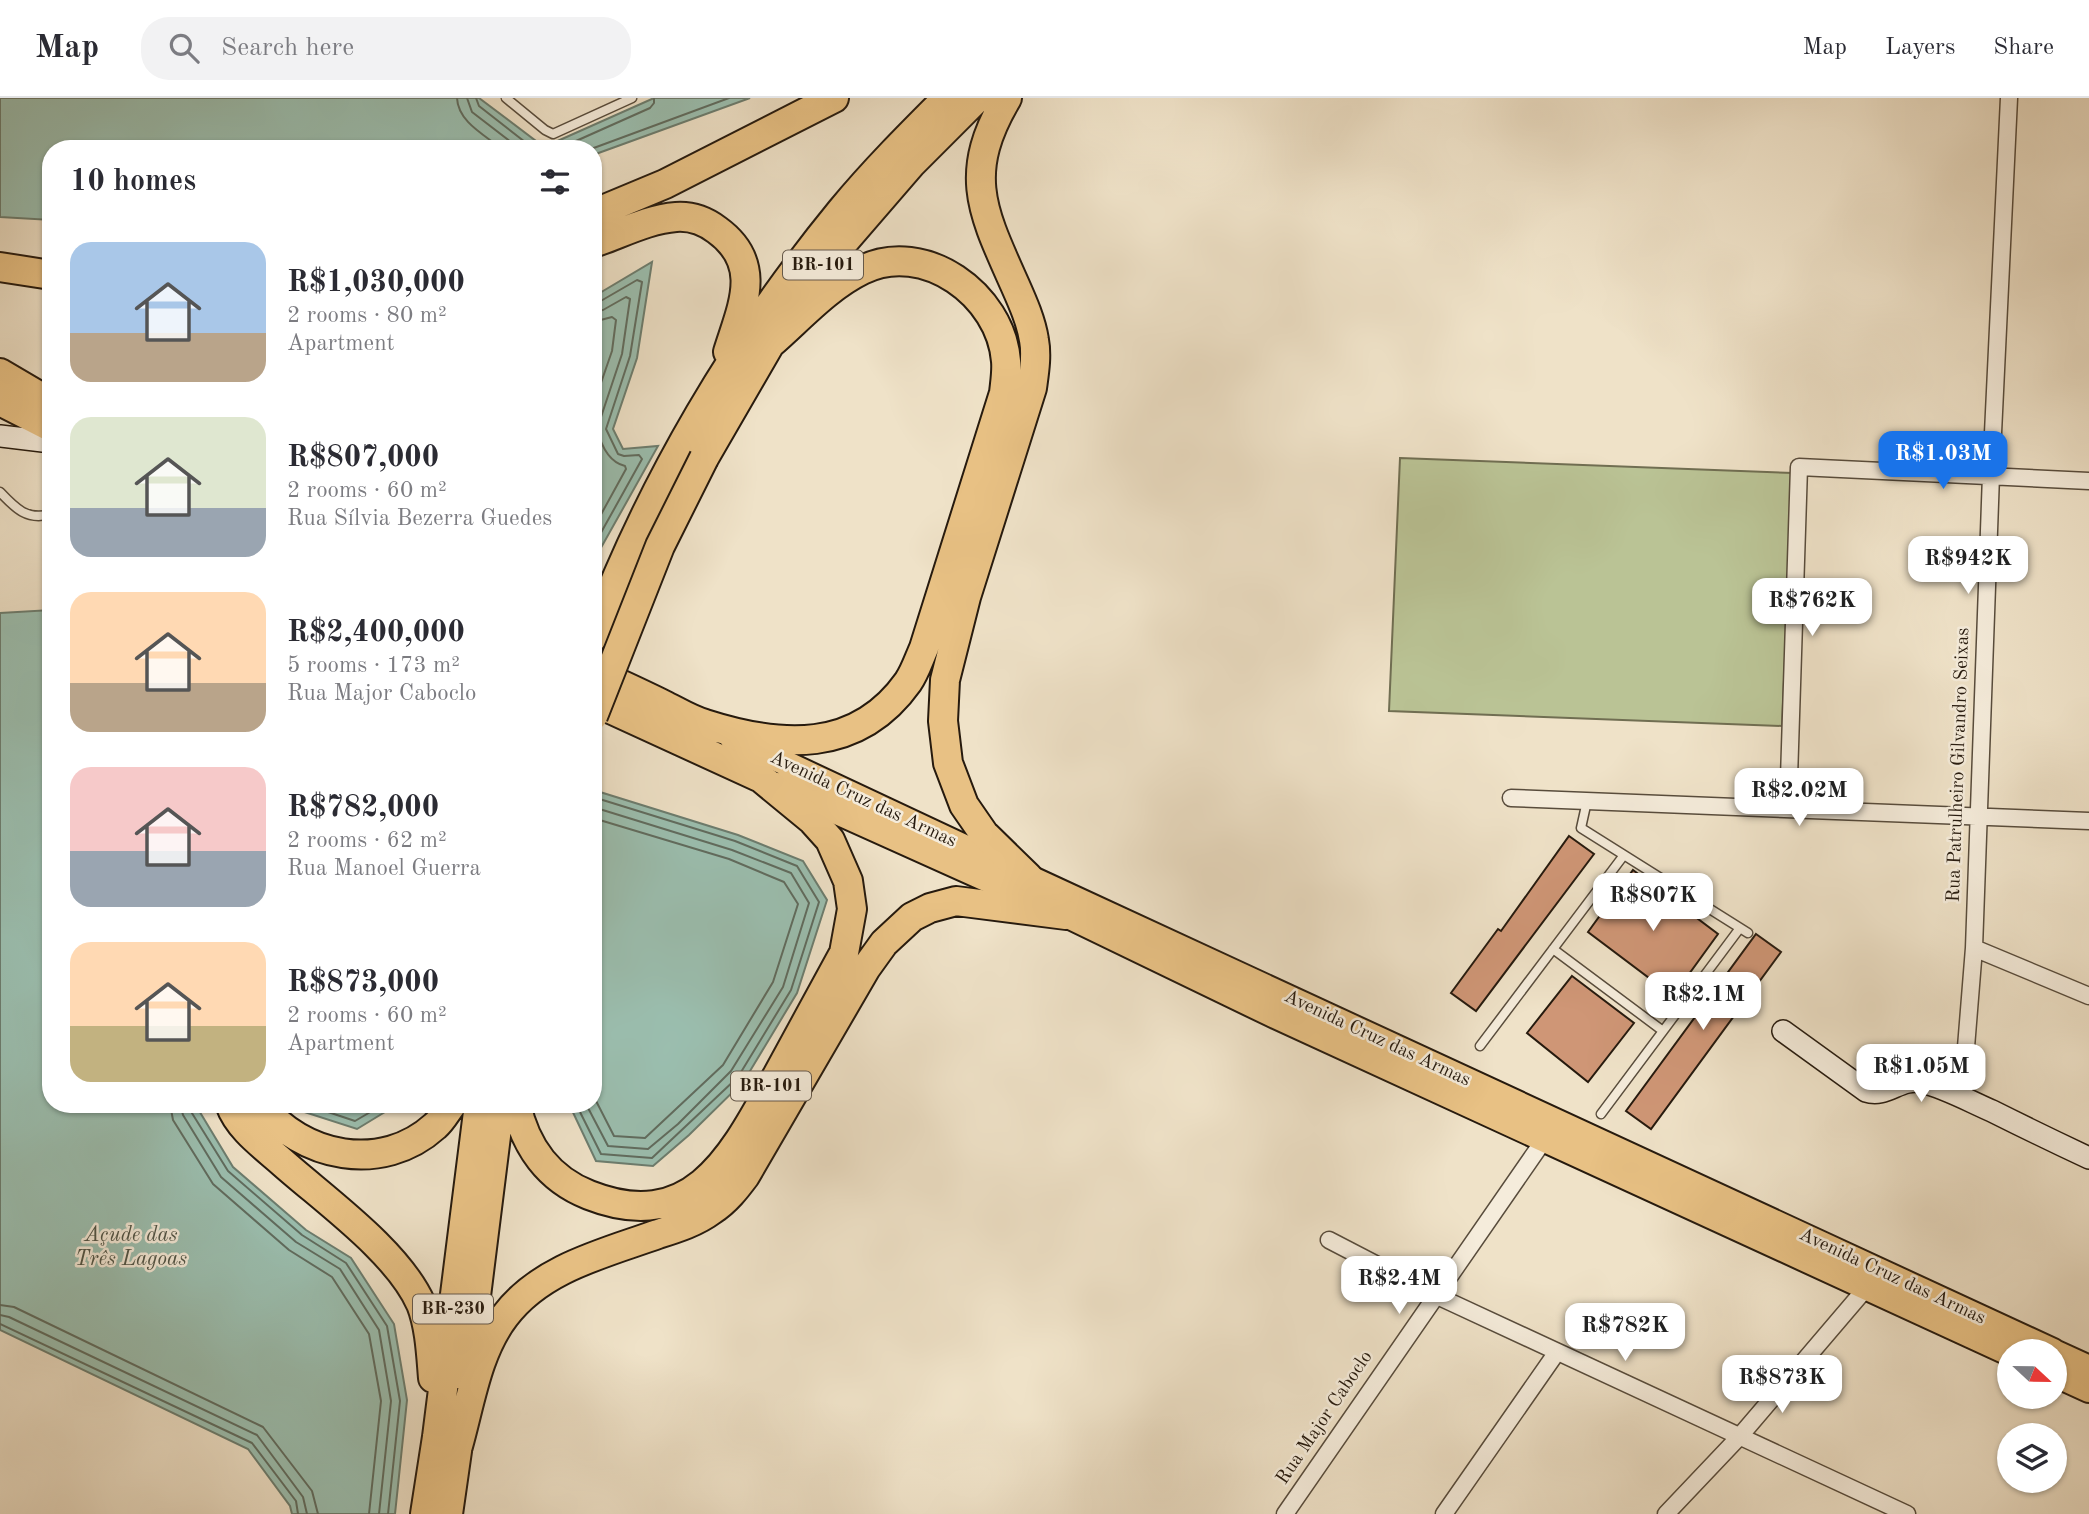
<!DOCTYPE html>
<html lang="en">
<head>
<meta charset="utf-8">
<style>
	:root { --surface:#fff; --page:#f2f2f3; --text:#2b2b33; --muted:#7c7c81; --line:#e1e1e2; --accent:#1a73e8 }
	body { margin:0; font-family:"Old Standard TT",serif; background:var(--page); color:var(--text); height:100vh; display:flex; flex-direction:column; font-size:26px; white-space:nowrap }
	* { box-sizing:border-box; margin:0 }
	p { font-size:23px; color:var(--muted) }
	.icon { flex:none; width:38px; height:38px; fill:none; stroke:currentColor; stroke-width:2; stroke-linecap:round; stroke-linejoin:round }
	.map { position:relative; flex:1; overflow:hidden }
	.side { position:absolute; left:42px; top:42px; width:560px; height:973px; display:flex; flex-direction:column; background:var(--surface); border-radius:28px; box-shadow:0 2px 5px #0004 }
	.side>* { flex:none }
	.needle { width:46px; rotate:112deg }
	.fabs { position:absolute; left:1997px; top:1241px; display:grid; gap:14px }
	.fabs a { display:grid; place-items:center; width:70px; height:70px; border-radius:50%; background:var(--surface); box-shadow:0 2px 5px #0004; font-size:35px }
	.price { position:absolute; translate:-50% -60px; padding:0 16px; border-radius:14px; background:#fff; color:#222; font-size:23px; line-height:46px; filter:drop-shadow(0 2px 4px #0008) }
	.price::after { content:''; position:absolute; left:50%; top:42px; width:21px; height:16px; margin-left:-10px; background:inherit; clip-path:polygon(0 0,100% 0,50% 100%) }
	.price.on { background:var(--accent); color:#fff }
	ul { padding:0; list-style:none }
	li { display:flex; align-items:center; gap:21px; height:175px; padding:0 28px }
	li span { display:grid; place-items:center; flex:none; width:196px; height:140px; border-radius:21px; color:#555 }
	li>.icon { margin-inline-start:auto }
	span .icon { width:84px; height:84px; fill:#fffc; stroke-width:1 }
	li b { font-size:30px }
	h2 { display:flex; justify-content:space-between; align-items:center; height:84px; padding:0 28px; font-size:30px }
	header { display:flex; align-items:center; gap:42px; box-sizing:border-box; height:98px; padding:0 35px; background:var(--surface); border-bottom:2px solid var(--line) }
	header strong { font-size:33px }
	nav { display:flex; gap:38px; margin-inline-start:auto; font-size:24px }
	.search { width:490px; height:63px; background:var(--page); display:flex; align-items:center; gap:18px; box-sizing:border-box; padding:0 24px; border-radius:28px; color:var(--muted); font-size:26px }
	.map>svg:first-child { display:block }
	.green { fill:#bac395; stroke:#706e52; stroke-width:2 }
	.water { fill:#9bbfb0; stroke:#6c7d6f; stroke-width:2 }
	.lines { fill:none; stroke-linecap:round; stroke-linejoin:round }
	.shore { stroke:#606c5f; stroke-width:2 }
	.building { fill:#cf9676; stroke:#261a0e; stroke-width:2 }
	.lane-casing { stroke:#584c3c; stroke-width:11 }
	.street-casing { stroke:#584c3c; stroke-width:19 }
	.secondary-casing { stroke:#261a0e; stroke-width:24 }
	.primary-casing { stroke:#261a0e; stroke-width:28 }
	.highway-casing { stroke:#261a0e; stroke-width:32 }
	.lane { stroke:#f5ecdb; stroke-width:8 }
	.street { stroke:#f5ecdb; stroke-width:16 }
	.secondary { stroke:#f5ecdb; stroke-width:21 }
	.primary { stroke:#e8c184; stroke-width:24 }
	.highway { stroke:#e8c184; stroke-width:28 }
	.highway-bridge-casing { stroke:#261a0e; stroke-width:32; stroke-linecap:butt }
	.highway-bridge { stroke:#e8c184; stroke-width:28 }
	.labels { text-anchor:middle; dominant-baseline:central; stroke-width:5; stroke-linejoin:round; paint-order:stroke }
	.shield { fill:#f5ecdb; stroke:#64594c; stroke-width:2 }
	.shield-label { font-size:18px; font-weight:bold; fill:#261a0e }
	.street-label { font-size:19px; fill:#261a0e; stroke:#f5ecdb }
	.water-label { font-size:21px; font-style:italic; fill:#4f5447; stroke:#f5ecdb }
</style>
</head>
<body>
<header>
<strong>Map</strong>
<div class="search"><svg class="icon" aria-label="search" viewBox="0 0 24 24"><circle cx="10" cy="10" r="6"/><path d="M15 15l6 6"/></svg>Search here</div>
<nav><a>Map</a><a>Layers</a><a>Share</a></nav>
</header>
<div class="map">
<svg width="2089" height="1416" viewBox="0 0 2089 1416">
	<rect width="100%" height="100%" fill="#efe2c8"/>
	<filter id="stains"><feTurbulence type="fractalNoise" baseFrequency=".00286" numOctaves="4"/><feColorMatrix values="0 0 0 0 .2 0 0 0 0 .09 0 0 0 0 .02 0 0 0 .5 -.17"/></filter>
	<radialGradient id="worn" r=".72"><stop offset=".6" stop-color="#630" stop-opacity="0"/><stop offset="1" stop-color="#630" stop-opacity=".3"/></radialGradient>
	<!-- green -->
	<path class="green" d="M 1400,360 L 1793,375 L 1782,628 L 1389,613 Z"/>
	<!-- water -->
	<path class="water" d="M 0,0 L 479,0 L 544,49 L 654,0 L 750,0 L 593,57 L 593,51 L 51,51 L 51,122 L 0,119 Z
		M 652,164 L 637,260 L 613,331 L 623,351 L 658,348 L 593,464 L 593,199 Z
		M 51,512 L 51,1006 L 195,1006 L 233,1069 L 306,1132 L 351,1160 L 394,1226 L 407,1302 L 395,1416 L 292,1416 L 290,1408 L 248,1351 L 0,1232 L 0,515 Z
		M 593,690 L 600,694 L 738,737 L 803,763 L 827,802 L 797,895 L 744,983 L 689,1037 L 653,1068 L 596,1063 L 569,1006 L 593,1006 Z
		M 292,1006 L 398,1006 L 357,1031 L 292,1010 Z"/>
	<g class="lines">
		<!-- shore -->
		<path class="shore" d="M 457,0 C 458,24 485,37 502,51
			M 467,0 L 472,14 L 520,51
			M 476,0 L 479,8 L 534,51
			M 558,51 L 650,10 L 654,5 L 654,0
			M 591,51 L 729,0
			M 593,205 L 599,204 L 637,182 L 642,184 L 630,258 L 606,331 L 618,356 L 624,358 L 639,357 L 642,361 L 593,449
			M 593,214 L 603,212 L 626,199 L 630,201 L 622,256 L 597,331 C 601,347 608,364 625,368 L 626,371 L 593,431
			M 593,224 L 612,219 L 616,222 L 612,253 L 593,308
			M 593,720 L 729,761 L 784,784 L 798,806 L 773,884 L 723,967 L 645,1040 L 614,1038 L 593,997
			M 170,1006 L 173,1022 L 213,1086 L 289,1152 L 332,1179 L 369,1236 L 381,1303 L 369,1416
			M 180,1006 L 183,1017 L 221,1079 L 296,1144 L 340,1171 L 379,1232 L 391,1303 L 379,1416
			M 189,1006 L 190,1012 L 228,1073 L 302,1137 L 346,1165 L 387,1228 L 400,1303 L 388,1416
			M 304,1006 L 355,1023 L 384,1006
			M 576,1006 L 601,1056 L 652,1060 L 738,979 L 791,892 L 819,804 L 797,768 L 735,743 L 593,699
			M 586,1006 L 608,1048 L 648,1051 L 678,1026 L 731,973 L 783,889 L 809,805 L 791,775 L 732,752 L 593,709
			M 0,1207 L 14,1209 L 263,1329 L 312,1393 L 318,1416
			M 0,1217 L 9,1219 L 257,1337 L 303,1399 L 307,1416
			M 0,1226 L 252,1345 L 296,1403 L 298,1416"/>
	</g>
	<!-- building -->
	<path class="building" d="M 1569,738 L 1594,756 L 1476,913 L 1451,895 L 1498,831 L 1501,833 Z
		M 1633,772 L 1718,836 L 1673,898 L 1588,834 Z
		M 1756,836 L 1781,854 L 1651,1031 L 1626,1013 Z
		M 1572,878 L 1634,925 L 1588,984 L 1527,935 Z"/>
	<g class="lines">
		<defs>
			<path id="lane" d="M 506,0 L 545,32 L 553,36 L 632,0
				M 0,394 C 15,410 27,423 51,416
				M 1587,703 L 1581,730 L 1748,835
				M 1553,851 L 1663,933
				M 1480,948 L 1624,757
				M 1601,1016 L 1740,830"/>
			<path id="street" d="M 1511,700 L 2089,723
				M 1788,711 L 1799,369 L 2089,383
				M 1974,850 L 2089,898
				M 1962,999 L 1974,850 L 1991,377 L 2009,0
				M 1329,1142 L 1435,1197 L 1907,1416
				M 1285,1416 L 1544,1042
				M 1444,1416 L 1557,1254
				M 1666,1416 L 1740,1338 L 1867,1189"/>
			<path id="secondary" d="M 0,338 L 51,344
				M 1783,933 L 1866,993 C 1887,1000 1900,979 1922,984 C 1946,990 1969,1003 1992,1013 C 2024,1029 2057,1045 2089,1060"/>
			<path id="primary" d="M 732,640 L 1028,779 L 2053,1253
				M 777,687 L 1066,817 L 1273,917 L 2009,1255
				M 2054,1254 L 2089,1270
				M 2054,1276 L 2089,1292"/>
			<path id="highway" d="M 1007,0 C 962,76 982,113 1015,187 C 1023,205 1031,223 1034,242 C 1037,258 1034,275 1032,290 L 966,499 L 945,582 L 943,623 L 948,665 L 964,707 L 984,736 L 1028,779
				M 593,116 L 665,86 L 834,0
				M 593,145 C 620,136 648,121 676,119 C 690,118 705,123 717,132 C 764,166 742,209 728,254
				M 0,169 L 51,177
				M 0,275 L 51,305
				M 0,303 L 51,329
				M 704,360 L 770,246 L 823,168 L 911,66 L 977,0
				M 593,539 C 651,385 737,240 841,113 C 874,73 911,36 947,0
				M 593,573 C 617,585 642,596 666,608 C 678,614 691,622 705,626 C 780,650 857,656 908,584 C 915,574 919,561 924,550 L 1004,295 C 1005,285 1007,274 1006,263 C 1001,197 924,141 862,172 C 827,189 799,221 770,246
				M 230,1006 C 239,1031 264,1048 283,1065 C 326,1103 398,1154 421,1206 C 430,1229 431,1256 433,1280
				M 260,1006 C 302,1060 382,1076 435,1028 C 442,1022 446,1014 452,1006
				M 516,1006 C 525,1048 548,1081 589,1097 C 695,1139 735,1053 778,976 C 800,936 822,895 844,855 L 852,811 L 848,783 L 830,742 L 812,722 L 761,680 L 593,603
				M 466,1278 L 500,1006
				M 458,1348 C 470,1306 477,1254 505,1218 C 541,1170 605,1155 658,1136 C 677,1130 696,1124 712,1112 C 726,1103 736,1090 745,1078 L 866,870 L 884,845 L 912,819 L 930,810 L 956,803 L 1066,817
				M 425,1416 L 437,1339 L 479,1006
				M 448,1416 L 460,1332"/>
		</defs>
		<!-- lane casing -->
		<use href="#lane" class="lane-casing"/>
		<!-- street casing -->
		<use href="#street" class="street-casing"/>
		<!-- secondary casing -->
		<use href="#secondary" class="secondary-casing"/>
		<!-- primary casing -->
		<use href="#primary" class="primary-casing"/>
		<!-- highway casing -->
		<use href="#highway" class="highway-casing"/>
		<!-- lane -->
		<use href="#lane" class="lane"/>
		<!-- street -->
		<use href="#street" class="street"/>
		<!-- secondary -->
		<use href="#secondary" class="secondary"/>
		<!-- primary -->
		<use href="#primary" class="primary"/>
		<!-- highway -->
		<use href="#highway" class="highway"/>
		<defs>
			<path id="highway-bridge" d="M 593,618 L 660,448 L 704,360"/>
		</defs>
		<!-- highway-bridge casing -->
		<use href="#highway-bridge" class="highway-bridge-casing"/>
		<!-- highway-bridge -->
		<use href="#highway-bridge" class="highway-bridge"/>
	</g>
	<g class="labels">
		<!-- shield labels -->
		<g class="shield">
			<rect x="783" y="152.5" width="80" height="29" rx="5"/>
			<rect x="731" y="973.5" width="80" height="29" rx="5"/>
			<rect x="413" y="1196.5" width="80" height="29" rx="5"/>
		</g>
		<g class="shield-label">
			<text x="823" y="167">BR-101</text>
			<text x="771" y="988">BR-101</text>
			<text x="453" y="1211">BR-230</text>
		</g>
		<!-- street labels -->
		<g class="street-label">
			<text transform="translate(1959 667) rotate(-88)">Rua Patrulheiro Gilvandro Seixas</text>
			<text transform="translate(863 702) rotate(25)">Avenida Cruz das Armas</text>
			<text transform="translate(1377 941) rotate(25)">Avenida Cruz das Armas</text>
			<text transform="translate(1892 1179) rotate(25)">Avenida Cruz das Armas</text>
			<text transform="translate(1325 1320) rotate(-56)">Rua Major Caboclo</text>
		</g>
		<!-- water labels -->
		<g class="water-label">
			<text x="131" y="1137">Açude das<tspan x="131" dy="24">Três Lagoas</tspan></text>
		</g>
	</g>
	<rect width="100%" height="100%" filter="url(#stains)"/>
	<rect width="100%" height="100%" fill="url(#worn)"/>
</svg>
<div class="fabs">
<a><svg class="needle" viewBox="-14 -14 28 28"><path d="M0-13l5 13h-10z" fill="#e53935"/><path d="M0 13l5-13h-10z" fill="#7c7c81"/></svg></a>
<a><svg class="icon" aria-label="layers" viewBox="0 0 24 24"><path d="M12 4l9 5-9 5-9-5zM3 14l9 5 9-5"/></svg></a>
</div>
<b class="price on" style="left:1943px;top:393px">R$1.03M</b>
<b class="price" style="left:1968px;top:498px">R$942K</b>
<b class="price" style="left:1812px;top:540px">R$762K</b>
<b class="price" style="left:1799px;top:730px">R$2.02M</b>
<b class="price" style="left:1653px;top:835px">R$807K</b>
<b class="price" style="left:1703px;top:934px">R$2.1M</b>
<b class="price" style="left:1921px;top:1006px">R$1.05M</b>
<b class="price" style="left:1399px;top:1218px">R$2.4M</b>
<b class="price" style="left:1625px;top:1265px">R$782K</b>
<b class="price" style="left:1782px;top:1317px">R$873K</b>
<section class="side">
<h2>10 homes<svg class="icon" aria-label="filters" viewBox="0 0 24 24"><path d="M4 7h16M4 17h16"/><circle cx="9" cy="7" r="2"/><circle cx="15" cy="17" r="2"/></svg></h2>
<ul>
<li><span style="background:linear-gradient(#a9c7e8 65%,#b9a48a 0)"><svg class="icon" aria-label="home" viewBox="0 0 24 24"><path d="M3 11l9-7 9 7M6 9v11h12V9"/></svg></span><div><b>R$1,030,000</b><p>2 rooms · 80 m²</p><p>Apartment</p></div></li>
<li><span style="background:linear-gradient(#dfe7d0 65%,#9aa5b1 0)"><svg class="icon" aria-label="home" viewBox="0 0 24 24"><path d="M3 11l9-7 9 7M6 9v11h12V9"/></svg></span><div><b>R$807,000</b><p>2 rooms · 60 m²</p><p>Rua Sílvia Bezerra Guedes</p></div></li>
<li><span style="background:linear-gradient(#ffd9b3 65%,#b9a48a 0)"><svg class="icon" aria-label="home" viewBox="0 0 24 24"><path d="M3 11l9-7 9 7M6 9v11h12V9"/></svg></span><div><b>R$2,400,000</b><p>5 rooms · 173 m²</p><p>Rua Major Caboclo</p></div></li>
<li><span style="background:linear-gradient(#f6c9c9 60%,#9aa5b1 0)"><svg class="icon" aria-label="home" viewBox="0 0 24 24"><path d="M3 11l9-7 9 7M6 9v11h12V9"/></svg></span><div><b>R$782,000</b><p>2 rooms · 62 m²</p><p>Rua Manoel Guerra</p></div></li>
<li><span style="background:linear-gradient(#ffd9b3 60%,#c2b280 0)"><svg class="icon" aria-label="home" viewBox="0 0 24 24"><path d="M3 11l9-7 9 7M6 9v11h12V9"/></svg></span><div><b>R$873,000</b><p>2 rooms · 60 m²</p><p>Apartment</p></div></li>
</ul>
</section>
</div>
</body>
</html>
